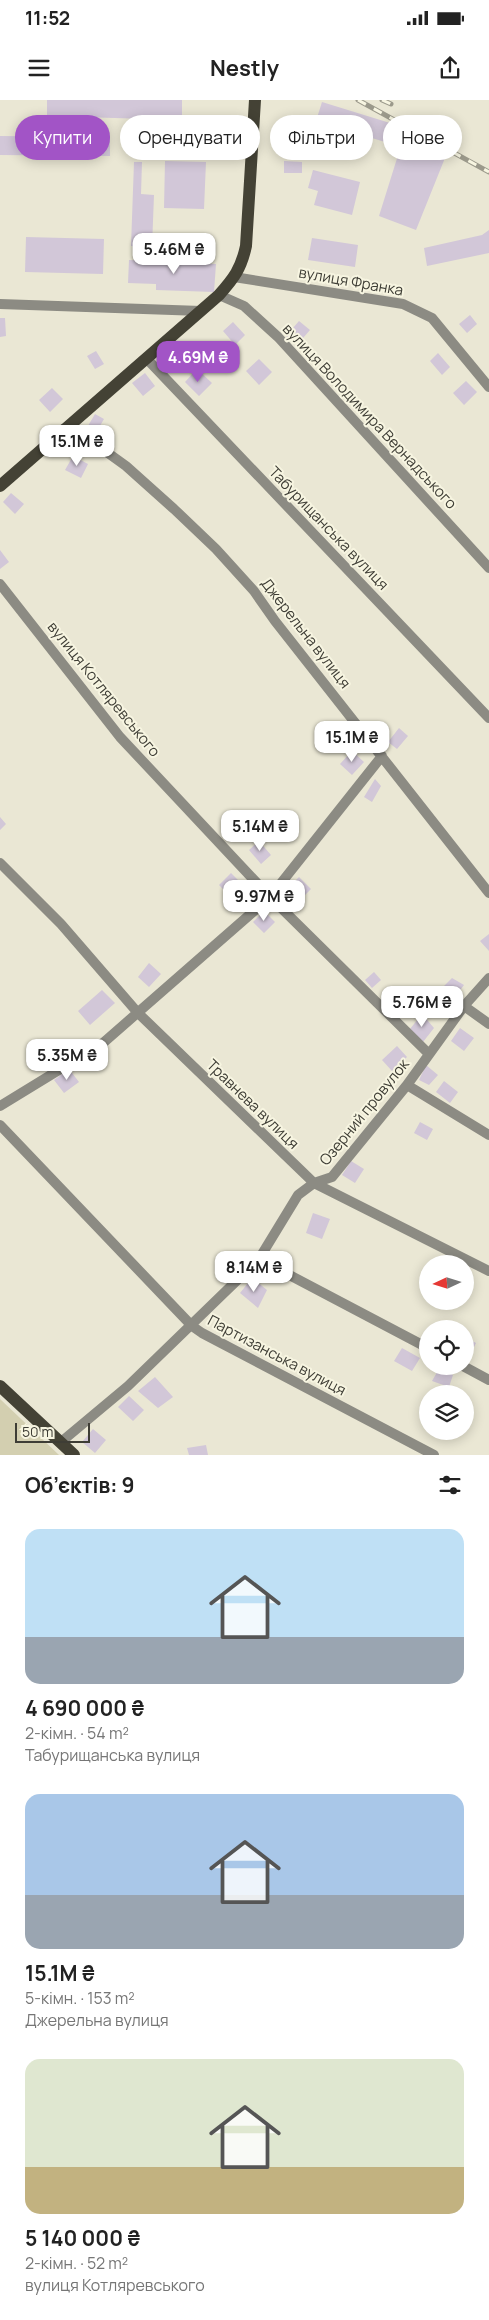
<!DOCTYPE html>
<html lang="uk">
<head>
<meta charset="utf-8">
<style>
	:root { --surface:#fff; --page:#f2f2f2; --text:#222; --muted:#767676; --accent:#a254c6 }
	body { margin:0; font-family:Manrope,sans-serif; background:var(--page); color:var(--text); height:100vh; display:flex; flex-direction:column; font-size:19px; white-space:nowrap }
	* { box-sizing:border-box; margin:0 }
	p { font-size:16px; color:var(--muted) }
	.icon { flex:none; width:28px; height:28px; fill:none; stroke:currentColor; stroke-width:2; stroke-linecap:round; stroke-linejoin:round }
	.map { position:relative; height:1355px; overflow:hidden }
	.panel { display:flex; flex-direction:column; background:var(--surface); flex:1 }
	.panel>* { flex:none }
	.banner { position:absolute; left:15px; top:15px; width:460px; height:45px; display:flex; gap:10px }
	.needle { width:32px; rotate:266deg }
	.fabs { position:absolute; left:419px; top:1155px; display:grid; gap:10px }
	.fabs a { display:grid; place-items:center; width:55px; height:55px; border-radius:50%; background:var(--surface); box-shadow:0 2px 12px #0003; font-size:25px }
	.scale { position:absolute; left:15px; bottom:12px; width:75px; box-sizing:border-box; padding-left:5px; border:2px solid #3e3d35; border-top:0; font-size:14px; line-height:18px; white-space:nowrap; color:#3e3d35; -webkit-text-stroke:4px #f7f5e1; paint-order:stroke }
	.price { position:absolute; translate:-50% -42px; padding:0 11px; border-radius:10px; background:#fff; color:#222; font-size:16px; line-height:32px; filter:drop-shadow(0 1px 2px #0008) }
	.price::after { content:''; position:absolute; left:50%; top:30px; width:15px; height:11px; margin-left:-8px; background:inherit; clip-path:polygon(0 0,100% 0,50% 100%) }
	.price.on { background:var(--accent); color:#fff }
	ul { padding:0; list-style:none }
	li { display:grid; align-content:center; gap:10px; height:265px; padding:0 25px }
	li span { display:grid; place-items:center; height:155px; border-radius:15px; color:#555 }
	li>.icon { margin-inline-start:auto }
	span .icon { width:90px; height:90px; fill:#fffc; stroke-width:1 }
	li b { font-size:21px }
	h2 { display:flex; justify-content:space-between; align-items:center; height:60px; padding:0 25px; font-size:21px }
	.tag { padding:0 18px; border-radius:22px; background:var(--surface); box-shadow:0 2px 12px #0003; font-size:18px; line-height:45px }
	.tag.on { background:var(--accent); color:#fff }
	.status { display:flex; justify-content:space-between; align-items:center; height:35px; padding:0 25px; background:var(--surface); direction:ltr }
	.status svg { height:14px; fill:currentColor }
	header { display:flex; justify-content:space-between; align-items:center; height:65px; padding:0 25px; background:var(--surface); font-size:22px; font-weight:700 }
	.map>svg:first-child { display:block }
	.green { fill:#d3cfb0 }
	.building { fill:#d2c7d8 }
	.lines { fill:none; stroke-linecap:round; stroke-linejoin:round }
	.minor { stroke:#8c8b83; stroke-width:10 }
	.major { stroke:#444235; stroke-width:12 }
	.rail-casing { stroke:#9b998b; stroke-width:5 }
	.rail { stroke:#f7f5e1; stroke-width:3; stroke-dasharray:9; stroke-linecap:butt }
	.labels { text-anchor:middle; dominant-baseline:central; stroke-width:4; stroke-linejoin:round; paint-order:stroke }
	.street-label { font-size:15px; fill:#3e3d35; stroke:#f7f5e1 }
</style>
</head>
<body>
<div class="status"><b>11:52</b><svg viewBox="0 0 49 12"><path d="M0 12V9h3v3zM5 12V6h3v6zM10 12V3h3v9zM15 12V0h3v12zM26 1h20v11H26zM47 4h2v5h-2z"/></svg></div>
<header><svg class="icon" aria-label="menu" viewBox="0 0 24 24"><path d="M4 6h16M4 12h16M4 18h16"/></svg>Nestly<svg class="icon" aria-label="share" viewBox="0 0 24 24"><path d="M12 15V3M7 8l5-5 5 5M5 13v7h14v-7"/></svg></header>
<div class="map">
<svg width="489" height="1355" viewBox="0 0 489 1355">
	<rect width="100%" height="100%" fill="#eae7d4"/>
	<!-- green -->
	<path class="green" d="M 0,1299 L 59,1355 L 0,1355 Z"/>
	<!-- building -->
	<path class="building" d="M 47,0 L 182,0 L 182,20 L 47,16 Z
		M 322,2 L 390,23 L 385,42 L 316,21 Z
		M 0,36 L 110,37 L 110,56 L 0,55 Z
		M 404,36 L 447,53 L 416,130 L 379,116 Z
		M 165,61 L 206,62 L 204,109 L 164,108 Z
		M 284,61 L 302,62 L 302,73 L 284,73 Z
		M 134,62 L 142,62 L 141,94 L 154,95 L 152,147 L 131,146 Z
		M 313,70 L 360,82 L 352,115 L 314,105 L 318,91 L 308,88 Z
		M 489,130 L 489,153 L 427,166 L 424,148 L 482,135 Z
		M 26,137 L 104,139 L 103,174 L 25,172 Z
		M 312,138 L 358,145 L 355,167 L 308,160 Z
		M 129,160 L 216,164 L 214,192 L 156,190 L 156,184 L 128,183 Z
		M 470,215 L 477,224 L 467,233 L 459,224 Z
		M 0,218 L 5,218 L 6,236 L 0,237 Z
		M 299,221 L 310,230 L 297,245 L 286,236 Z
		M 233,222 L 245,235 L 235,245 L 223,231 Z
		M 96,251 L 104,264 L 95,269 L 87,256 Z
		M 438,253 L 450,267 L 442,275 L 430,261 Z
		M 259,259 L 272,272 L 259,285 L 246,271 Z
		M 197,269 L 212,283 L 199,296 L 185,282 Z
		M 145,273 L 155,286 L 143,296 L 132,283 Z
		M 466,281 L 477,292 L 464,305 L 453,293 Z
		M 52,288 L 63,299 L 50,312 L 39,300 Z
		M 95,314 L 104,319 L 94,336 L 85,331 Z
		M 73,356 L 88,364 L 81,378 L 65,370 Z
		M 11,393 L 24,404 L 15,414 L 3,402 Z
		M 0,450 L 9,462 L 0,469 Z
		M 399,628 L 408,636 L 397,649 L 388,642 Z
		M 352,651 L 364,662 L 352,675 L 340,664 Z
		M 375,679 L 381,686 L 372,702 L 364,697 Z
		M 0,717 L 6,724 L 0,730 Z
		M 259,741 L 271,755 L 261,764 L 249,750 Z
		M 231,773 L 242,784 L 230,796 L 219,785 Z
		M 299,777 L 311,789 L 298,802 L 286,790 Z
		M 264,811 L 275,822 L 264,833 L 253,822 Z
		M 489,834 L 489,851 L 480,841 Z
		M 149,863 L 161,874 L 149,887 L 138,877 Z
		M 374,872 L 381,880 L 372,888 L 365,880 Z
		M 452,878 L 464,885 L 455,897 L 442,888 Z
		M 102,890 L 115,903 L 90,925 L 78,911 Z
		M 422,914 L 434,928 L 423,942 L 410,929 Z
		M 460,928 L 474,938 L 464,951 L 451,941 Z
		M 397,946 L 407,957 L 392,971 L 382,960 Z
		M 426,965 L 438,975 L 429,985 L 419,980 Z
		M 69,969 L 79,982 L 64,993 L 54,980 Z
		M 444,981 L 458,992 L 450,1003 L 436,992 Z
		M 420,1022 L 433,1029 L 427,1040 L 414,1033 Z
		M 351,1061 L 364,1069 L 355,1083 L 342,1075 Z
		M 313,1113 L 330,1119 L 322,1139 L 306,1133 Z
		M 252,1178 L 267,1190 L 258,1208 L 240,1193 Z
		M 434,1223 L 449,1229 L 432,1229 Z
		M 465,1237 L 476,1243 L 469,1257 L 465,1256 Z
		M 402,1248 L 420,1258 L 412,1271 L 394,1261 Z
		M 440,1267 L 453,1275 L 449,1287 L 432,1281 Z
		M 155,1277 L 173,1297 L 158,1308 L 138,1291 Z
		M 129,1296 L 144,1310 L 133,1321 L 118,1307 Z
		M 93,1329 L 106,1340 L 95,1353 L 82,1342 Z
		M 206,1345 L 208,1355 L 189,1355 L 187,1348 Z"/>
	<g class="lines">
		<!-- minor -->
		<path class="minor" d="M 234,177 L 403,204 L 432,218 L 489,287
			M 219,195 L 244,206 L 278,237 L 489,468
			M 0,204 L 201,211
			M 146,258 L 489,618
			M 63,329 L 108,353 L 126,366 L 174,409 L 216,449 L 254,491 L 275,521 L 489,793
			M 0,484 L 120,637 L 270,797 L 429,954
			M 0,763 L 61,824 L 138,913 L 314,1083 L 489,1171
			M 464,906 L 489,924
			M 407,985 L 489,1035
			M 0,1006 L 103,943 L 270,797 L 382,656
			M 0,1025 L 192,1226 L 202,1233 L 434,1355
			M 259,1159 L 428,1248
			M 463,1266 L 489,1280
			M 61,1342 L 128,1286 L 259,1159 L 298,1095 L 314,1083 L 332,1077 L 407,985 L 464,906 L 489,878"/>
		<!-- major -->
		<path class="major" d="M 0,386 L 219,195 C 234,178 241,169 246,146 L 255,0
			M 0,1286 L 74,1355"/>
		<defs>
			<path id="rail" d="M 358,0 L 489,72
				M 382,0 L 391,4"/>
		</defs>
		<!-- rail casing -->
		<use href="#rail" class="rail-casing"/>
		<!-- rail -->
		<use href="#rail" class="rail"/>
	</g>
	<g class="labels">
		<!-- street labels -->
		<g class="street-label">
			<text transform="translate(351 181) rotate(10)">вулиця Франка</text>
			<text transform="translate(370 316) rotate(47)">вулиця Володимира Вернадського</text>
			<text transform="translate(329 428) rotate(46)">Табурищанська вулиця</text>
			<text transform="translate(306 533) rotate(52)">Джерельна вулиця</text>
			<text transform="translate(104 589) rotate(51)">вулиця Котляревського</text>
			<text transform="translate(253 1004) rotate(44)">Травнева вулиця</text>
			<text transform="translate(364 1012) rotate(-51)">Озерний провулок</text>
			<text transform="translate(277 1255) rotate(28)">Партизанська вулиця</text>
		</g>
	</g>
</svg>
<div class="fabs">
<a><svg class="needle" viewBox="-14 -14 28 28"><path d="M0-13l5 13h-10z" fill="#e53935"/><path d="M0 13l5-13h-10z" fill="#767676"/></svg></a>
<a><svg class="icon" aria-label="locate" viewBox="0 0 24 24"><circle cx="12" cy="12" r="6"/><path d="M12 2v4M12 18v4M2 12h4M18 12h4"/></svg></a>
<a><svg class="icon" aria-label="layers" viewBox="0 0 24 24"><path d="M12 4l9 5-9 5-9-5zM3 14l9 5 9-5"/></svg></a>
</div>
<div class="scale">50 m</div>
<b class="price" style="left:174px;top:175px">5.46M ₴</b>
<b class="price on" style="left:198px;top:283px">4.69M ₴</b>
<b class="price" style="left:77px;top:367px">15.1M ₴</b>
<b class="price" style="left:352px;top:663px">15.1M ₴</b>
<b class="price" style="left:260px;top:752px">5.14M ₴</b>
<b class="price" style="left:264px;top:822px">9.97M ₴</b>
<b class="price" style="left:422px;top:928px">5.76M ₴</b>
<b class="price" style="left:67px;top:981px">5.35M ₴</b>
<b class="price" style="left:254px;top:1193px">8.14M ₴</b>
<div class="banner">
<a class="tag on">Купити</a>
<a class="tag">Орендувати</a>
<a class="tag">Фільтри</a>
<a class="tag">Нове</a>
</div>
</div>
<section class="panel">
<h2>Об’єктів: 9<svg class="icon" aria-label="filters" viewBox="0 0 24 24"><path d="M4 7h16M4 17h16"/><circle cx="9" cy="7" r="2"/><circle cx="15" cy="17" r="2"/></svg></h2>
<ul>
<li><span style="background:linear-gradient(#bfe0f5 70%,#9aa5b1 0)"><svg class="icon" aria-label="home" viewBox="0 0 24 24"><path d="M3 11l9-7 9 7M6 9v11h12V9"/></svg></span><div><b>4 690 000 ₴</b><p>2-кімн. · 54 m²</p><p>Табурищанська вулиця</p></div></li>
<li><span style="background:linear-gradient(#a9c7e8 65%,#9aa5b1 0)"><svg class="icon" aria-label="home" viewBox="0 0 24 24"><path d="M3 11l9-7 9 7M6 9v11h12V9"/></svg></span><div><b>15.1M ₴</b><p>5-кімн. · 153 m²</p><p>Джерельна вулиця</p></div></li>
<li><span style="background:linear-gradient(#dfe7d0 70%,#c2b280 0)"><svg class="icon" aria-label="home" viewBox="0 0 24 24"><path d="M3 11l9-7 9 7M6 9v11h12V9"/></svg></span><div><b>5 140 000 ₴</b><p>2-кімн. · 52 m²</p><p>вулиця Котляревського</p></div></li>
</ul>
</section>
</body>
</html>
